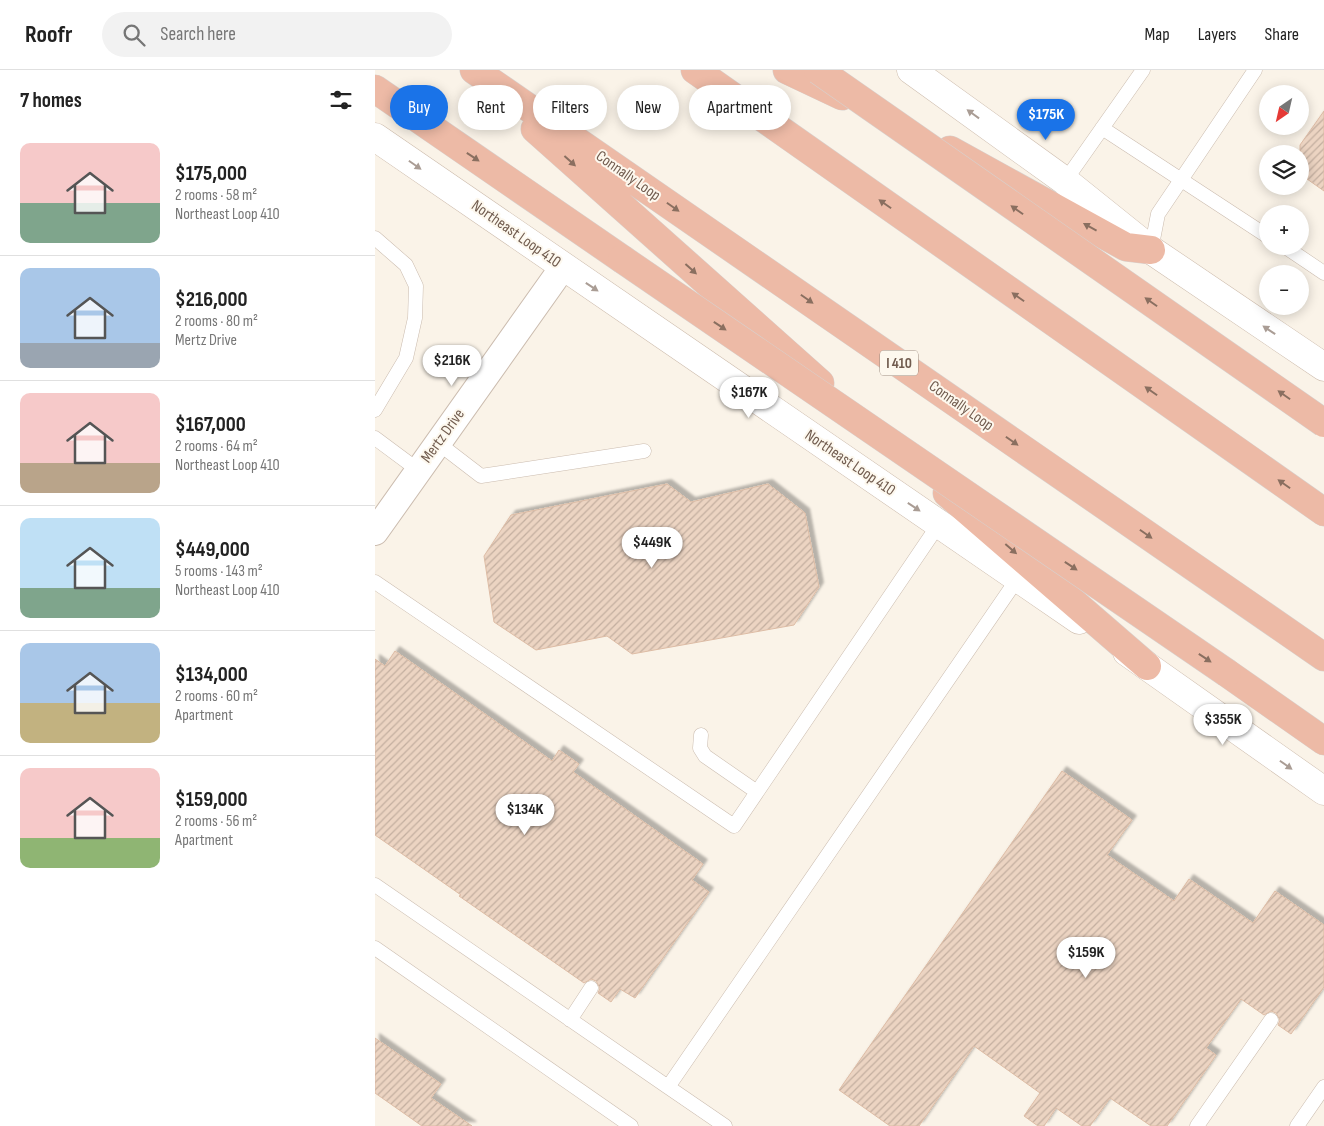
<!DOCTYPE html>
<html lang="en">
<head>
<meta charset="utf-8">
<style>
	:root { --surface:#fff; --page:#f2f2f2; --text:#222; --muted:#767676; --line:#e0e0e0; --accent:#1a73e8 }
	body { margin:0; font-family:"Sofia Sans Condensed",sans-serif; background:var(--page); color:var(--text); height:100vh; display:flex; flex-direction:column; font-size:19px; white-space:nowrap }
	* { box-sizing:border-box; margin:0 }
	p { font-size:16px; color:var(--muted) }
	.icon { flex:none; width:28px; height:28px; fill:none; stroke:currentColor; stroke-width:2; stroke-linecap:round; stroke-linejoin:round }
	.map { position:relative; flex:1; overflow:hidden }
	.sheet { display:flex; flex-direction:column; background:var(--surface); width:375px }
	.sheet>* { flex:none }
	.guide { position:absolute; left:15px; top:15px; width:475px; height:45px; display:flex; gap:10px }
	.needle { width:32px; rotate:214deg }
	.controls { position:absolute; left:884px; top:15px; display:grid; gap:10px }
	.controls a { display:grid; place-items:center; width:50px; height:50px; border-radius:50%; background:var(--surface); box-shadow:0 2px 12px #0003; font-size:25px }
	.price { position:absolute; translate:-50% -42px; padding:0 11px; border-radius:18px; background:#fff; color:#222; font-size:16px; line-height:32px; filter:drop-shadow(0 1px 2px #0008) }
	.price::after { content:''; position:absolute; left:50%; top:30px; width:15px; height:11px; margin-left:-8px; background:inherit; clip-path:polygon(0 0,100% 0,50% 100%) }
	.price.current { background:var(--accent); color:#fff }
	ul { padding:0; list-style:none }
	li { display:flex; align-items:center; gap:15px; height:125px; padding:0 20px }
	li+li { border-top:1px solid var(--line) }
	li span { display:grid; place-items:center; flex:none; width:140px; height:100px; border-radius:10px; color:#555 }
	li>.icon { margin-inline-start:auto }
	span .icon { width:60px; height:60px; fill:#fffc; stroke-width:1 }
	li b { font-size:21px }
	h2 { display:flex; justify-content:space-between; align-items:center; height:60px; padding:0 20px; font-size:21px }
	.pill { padding:0 18px; border-radius:22px; background:var(--surface); box-shadow:0 2px 12px #0003; font-size:18px; line-height:45px }
	.pill.current { background:var(--accent); color:#fff }
	header { display:flex; align-items:center; gap:30px; box-sizing:border-box; height:70px; padding:0 25px; background:var(--surface); border-bottom:1px solid var(--line) }
	header strong { font-size:24px }
	nav { display:flex; gap:28px; margin-inline-start:auto; font-size:18px }
	.search { width:350px; height:45px; background:var(--page); display:flex; align-items:center; gap:12px; box-sizing:border-box; padding:0 18px; border-radius:28px; color:var(--muted); font-size:19px }
	main { display:flex; flex:1; min-height:0 }
	.map>svg:first-child { display:block }
	.building { fill:url(#building-hatch); stroke:#ddbca5; filter:url(#shadow) }
	.lines { fill:none; stroke-linecap:round; stroke-linejoin:round }
	.lane-casing { stroke:#cbbcaf; stroke-width:15 }
	.street-casing { stroke:#cbbcaf; stroke-width:28 }
	.secondary-casing { stroke:#cdbcad; stroke-width:29 }
	.highway-casing { stroke:#d7d1ce; stroke-width:29 }
	.lane { stroke:#fff; stroke-width:14 }
	.street { stroke:#fff; stroke-width:26 }
	.secondary { stroke:#fff; stroke-width:28 }
	.highway { stroke:#edbaa6; stroke-width:28 }
	.highway-bridge-casing { stroke:#d7d1ce; stroke-width:29; stroke-linecap:butt }
	.highway-bridge { stroke:#edbaa6; stroke-width:28 }
	.oneway { fill:#aa9d95 }
	.oneway2 { fill:#8a6f60 }
	.labels { text-anchor:middle; dominant-baseline:central; stroke-width:4; stroke-linejoin:round; paint-order:stroke }
	.shield { fill:#fdf8ee; stroke:#9b8b7f; stroke-width:1 }
	.shield-label { font-size:15px; font-weight:bold; fill:#715c4f }
	.street-label { font-size:16px; fill:#715c4f; stroke:#fdf8ee }
</style>
</head>
<body>
<header>
<strong>Roofr</strong>
<div class="search"><svg class="icon" aria-label="search" viewBox="0 0 24 24"><circle cx="10" cy="10" r="6"/><path d="M15 15l6 6"/></svg>Search here</div>
<nav><a>Map</a><a>Layers</a><a>Share</a></nav>
</header>
<main>
<section class="sheet">
<h2>7 homes<svg class="icon" aria-label="filters" viewBox="0 0 24 24"><path d="M4 7h16M4 17h16"/><circle cx="9" cy="7" r="2"/><circle cx="15" cy="17" r="2"/></svg></h2>
<ul>
<li><span style="background:linear-gradient(#f6c9c9 60%,#7fa58c 0)"><svg class="icon" aria-label="home" viewBox="0 0 24 24"><path d="M3 11l9-7 9 7M6 9v11h12V9"/></svg></span><div><b>$175,000</b><p>2 rooms · 58 m²</p><p>Northeast Loop 410</p></div></li>
<li><span style="background:linear-gradient(#a9c7e8 75%,#9aa5b1 0)"><svg class="icon" aria-label="home" viewBox="0 0 24 24"><path d="M3 11l9-7 9 7M6 9v11h12V9"/></svg></span><div><b>$216,000</b><p>2 rooms · 80 m²</p><p>Mertz Drive</p></div></li>
<li><span style="background:linear-gradient(#f6c9c9 70%,#b9a48a 0)"><svg class="icon" aria-label="home" viewBox="0 0 24 24"><path d="M3 11l9-7 9 7M6 9v11h12V9"/></svg></span><div><b>$167,000</b><p>2 rooms · 64 m²</p><p>Northeast Loop 410</p></div></li>
<li><span style="background:linear-gradient(#bfe0f5 70%,#7fa58c 0)"><svg class="icon" aria-label="home" viewBox="0 0 24 24"><path d="M3 11l9-7 9 7M6 9v11h12V9"/></svg></span><div><b>$449,000</b><p>5 rooms · 143 m²</p><p>Northeast Loop 410</p></div></li>
<li><span style="background:linear-gradient(#a9c7e8 60%,#c2b280 0)"><svg class="icon" aria-label="home" viewBox="0 0 24 24"><path d="M3 11l9-7 9 7M6 9v11h12V9"/></svg></span><div><b>$134,000</b><p>2 rooms · 60 m²</p><p>Apartment</p></div></li>
<li><span style="background:linear-gradient(#f6c9c9 70%,#8fb573 0)"><svg class="icon" aria-label="home" viewBox="0 0 24 24"><path d="M3 11l9-7 9 7M6 9v11h12V9"/></svg></span><div><b>$159,000</b><p>2 rooms · 56 m²</p><p>Apartment</p></div></li>
</ul>
</section>
<div class="map">
<svg width="949" height="1056" viewBox="0 0 949 1056">
	<defs>
		<pattern id="building-hatch" width="6" height="6" patternUnits="userSpaceOnUse" patternTransform="scale(1.25)"><rect width="6" height="6" fill="#ecd4c2"/><path d="M-1 1l2-2M0 6l6-6M5 7l2-2" fill="none" stroke="#c4afa0"/></pattern>
		<filter id="shadow"><feDropShadow dx="4.5" dy="-4.5" stdDeviation="1" flood-color="#0004"/></filter>
	</defs>
	<rect width="100%" height="100%" fill="#faf3e8"/>
	<!-- building -->
	<path class="building" d="M 949,41 L 949,121 L 925,104 L 925,75 Z
		M 292,414 L 316,432 L 393,414 L 430,443 L 444,517 L 419,555 L 257,584 L 232,566 L 161,580 L 119,552 L 109,486 L 136,445 Z
		M 20,581 L 177,691 L 184,680 L 204,694 L 198,702 L 328,794 L 317,810 L 334,822 L 260,928 L 245,919 L 236,932 L 223,923 L 225,918 L 221,911 L 216,909 L 209,913 L 84,826 L 86,825 L 0,765 L 0,589 L 10,596 Z
		M 687,701 L 757,750 L 732,785 L 799,831 L 814,809 L 878,853 L 900,821 L 949,855 L 949,917 L 916,964 L 903,955 L 905,950 L 901,943 L 896,941 L 889,945 L 866,929 L 831,978 L 841,985 L 792,1056 L 776,1056 L 735,1028 L 715,1056 L 707,1056 L 681,1038 L 669,1056 L 663,1056 L 649,1046 L 665,1023 L 599,976 L 544,1056 L 515,1056 L 464,1020 Z
		M 0,968 L 66,1014 L 56,1028 L 97,1056 L 47,1056 L 0,1023 Z"/>
	<g class="lines">
		<defs>
			<path id="lane" d="M 727,58 L 892,166
				M 690,111 L 768,0
				M 0,168 L 31,195 L 41,216 L 40,248 L 31,288 L 0,340
				M 909,176 L 949,203
				M 776,180 L 783,144 L 880,0
				M 0,368 L 43,400
				M 63,373 L 106,406 L 269,381
				M 0,512 L 359,756 L 564,454
				M 326,665 L 325,678 L 330,686 L 382,722
				M 0,815 L 293,1017
				M 0,878 L 256,1056
				M 195,950 L 216,918
				M 350,1056 L 293,1017 L 643,508
				M 822,1056 L 896,950
				M 922,1056 L 949,1017"/>
			<path id="street" d="M 0,462 L 188,197"/>
			<path id="secondary" d="M 536,0 L 690,111 L 776,180 L 949,297
				M 0,67 L 704,550
				M 752,582 L 949,721"/>
			<path id="highway" d="M 99,0 L 949,587
				M 320,0 L 949,442
				M 412,0 L 467,26
				M 0,19 L 247,189
				M 160,59 L 445,313
				M 575,80 L 751,177 L 776,180
				M 572,423 L 772,596
				M 852,603 L 949,671"/>
		</defs>
		<!-- lane casing -->
		<use href="#lane" class="lane-casing"/>
		<!-- street casing -->
		<use href="#street" class="street-casing"/>
		<!-- secondary casing -->
		<use href="#secondary" class="secondary-casing"/>
		<!-- highway casing -->
		<use href="#highway" class="highway-casing"/>
		<!-- lane -->
		<use href="#lane" class="lane"/>
		<!-- street -->
		<use href="#street" class="street"/>
		<!-- secondary -->
		<use href="#secondary" class="secondary"/>
		<!-- highway -->
		<use href="#highway" class="highway"/>
		<defs>
			<path id="highway-bridge" d="M 443,0 L 949,353
				M 247,189 L 852,603"/>
		</defs>
		<!-- highway-bridge casing -->
		<use href="#highway-bridge" class="highway-bridge-casing"/>
		<!-- highway-bridge -->
		<use href="#highway-bridge" class="highway-bridge"/>
	</g>
	<!-- one-way arrows -->
	<defs><path id="oneway-solid" d="M-6-.8H1V-3.2L6.5 0L1 3.2V.8H-6Z" transform="scale(1.25)"/></defs>
	<g class="oneway">
		<use href="#oneway-solid" transform="translate(598 44) rotate(-144)"/>
		<use href="#oneway-solid" transform="translate(40 95) rotate(35)"/>
		<use href="#oneway-solid" transform="translate(217 217) rotate(34)"/>
		<use href="#oneway-solid" transform="translate(894 260) rotate(-146)"/>
		<use href="#oneway-solid" transform="translate(539 437) rotate(34)"/>
		<use href="#oneway-solid" transform="translate(911 695) rotate(35)"/>
	</g>
	<g class="oneway2">
		<use href="#oneway-solid" transform="translate(98 87) rotate(34)"/>
		<use href="#oneway-solid" transform="translate(195 91) rotate(42)"/>
		<use href="#oneway-solid" transform="translate(510 134) rotate(-145)"/>
		<use href="#oneway-solid" transform="translate(298 137) rotate(35)"/>
		<use href="#oneway-solid" transform="translate(642 140) rotate(-145)"/>
		<use href="#oneway-solid" transform="translate(715 157) rotate(-151)"/>
		<use href="#oneway-solid" transform="translate(316 199) rotate(42)"/>
		<use href="#oneway-solid" transform="translate(643 227) rotate(-145)"/>
		<use href="#oneway-solid" transform="translate(432 229) rotate(35)"/>
		<use href="#oneway-solid" transform="translate(776 232) rotate(-145)"/>
		<use href="#oneway-solid" transform="translate(345 256) rotate(34)"/>
		<use href="#oneway-solid" transform="translate(776 321) rotate(-145)"/>
		<use href="#oneway-solid" transform="translate(909 325) rotate(-145)"/>
		<use href="#oneway-solid" transform="translate(637 371) rotate(35)"/>
		<use href="#oneway-solid" transform="translate(909 414) rotate(-145)"/>
		<use href="#oneway-solid" transform="translate(771 464) rotate(35)"/>
		<use href="#oneway-solid" transform="translate(636 479) rotate(41)"/>
		<use href="#oneway-solid" transform="translate(696 496) rotate(34)"/>
		<use href="#oneway-solid" transform="translate(830 588) rotate(34)"/>
	</g>
	<g class="labels">
		<!-- shield labels -->
		<rect class="shield" x="505" y="280.5" width="38" height="25" rx="4"/>
		<g class="shield-label">
			<text x="524" y="293">I 410</text>
		</g>
		<!-- street labels -->
		<g class="street-label">
			<text transform="translate(253 106) rotate(35)">Connally Loop</text>
			<text transform="translate(141 164) rotate(35)">Northeast Loop 410</text>
			<text transform="translate(586 336) rotate(35)">Connally Loop</text>
			<text transform="translate(68 366) rotate(-54)">Mertz Drive</text>
			<text transform="translate(475 393) rotate(34)">Northeast Loop 410</text>
		</g>
	</g>
</svg>
<div class="controls">
<a><svg class="needle" viewBox="-14 -14 28 28"><path d="M0-13l5 13h-10z" fill="#e53935"/><path d="M0 13l5-13h-10z" fill="#767676"/></svg></a>
<a><svg class="icon" aria-label="layers" viewBox="0 0 24 24"><path d="M12 4l9 5-9 5-9-5zM3 14l9 5 9-5"/></svg></a>
<a>+</a>
<a>−</a>
</div>
<b class="price current" style="left:671px;top:71px">$175K</b>
<b class="price" style="left:77px;top:317px">$216K</b>
<b class="price" style="left:374px;top:349px">$167K</b>
<b class="price" style="left:277px;top:499px">$449K</b>
<b class="price" style="left:848px;top:676px">$355K</b>
<b class="price" style="left:150px;top:766px">$134K</b>
<b class="price" style="left:711px;top:909px">$159K</b>
<div class="guide">
<a class="pill current">Buy</a>
<a class="pill">Rent</a>
<a class="pill">Filters</a>
<a class="pill">New</a>
<a class="pill">Apartment</a>
</div>
</div>
</main>
</body>
</html>
